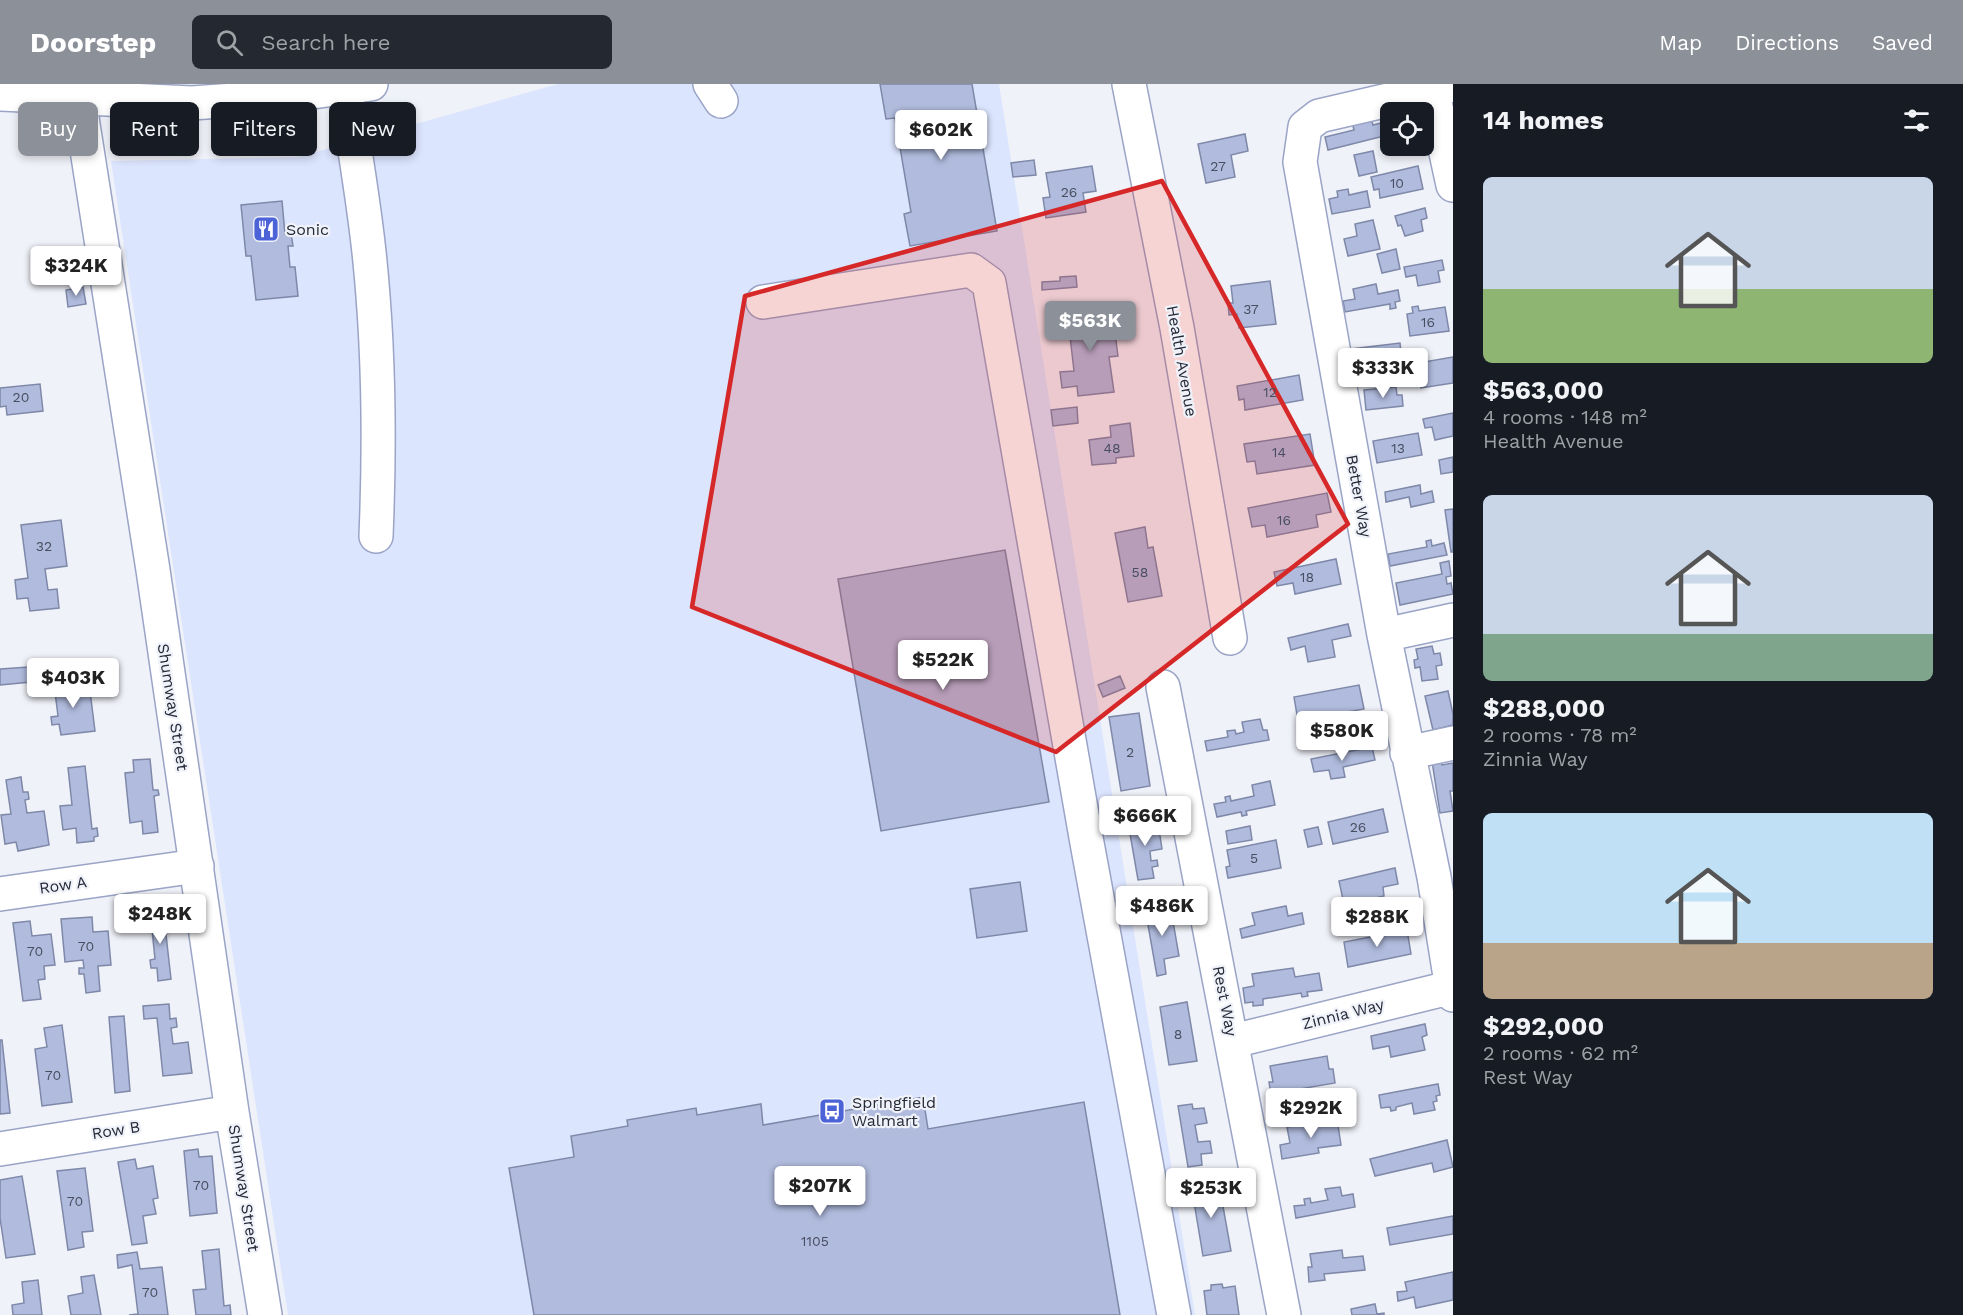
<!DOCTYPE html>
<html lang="en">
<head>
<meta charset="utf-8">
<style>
	:root { --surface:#171b24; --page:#242831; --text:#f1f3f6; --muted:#9ea1a6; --accent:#8c9099 }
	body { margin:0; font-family:"Work Sans",sans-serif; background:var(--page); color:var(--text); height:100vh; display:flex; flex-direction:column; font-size:22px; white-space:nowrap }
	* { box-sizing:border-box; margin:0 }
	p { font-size:20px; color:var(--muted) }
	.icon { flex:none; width:33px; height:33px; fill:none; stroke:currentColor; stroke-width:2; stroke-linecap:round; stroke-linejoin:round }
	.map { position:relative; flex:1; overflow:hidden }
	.details { display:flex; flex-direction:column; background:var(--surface); width:510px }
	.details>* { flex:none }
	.top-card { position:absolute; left:18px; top:18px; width:570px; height:54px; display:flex; gap:12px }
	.controls { position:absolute; left:1380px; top:18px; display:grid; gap:12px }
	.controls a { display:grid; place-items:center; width:54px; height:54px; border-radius:9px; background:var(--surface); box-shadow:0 3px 9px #0003; font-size:30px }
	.price { position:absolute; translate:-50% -51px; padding:0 14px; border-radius:6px; background:#fff; color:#222; font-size:20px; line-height:39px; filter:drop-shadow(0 2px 3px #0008) }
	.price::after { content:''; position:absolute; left:50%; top:36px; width:18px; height:14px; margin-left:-9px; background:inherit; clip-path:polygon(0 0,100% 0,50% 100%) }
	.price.selected { background:var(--accent); color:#fff }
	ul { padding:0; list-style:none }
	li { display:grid; align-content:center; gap:12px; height:318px; padding:0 30px }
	li span { display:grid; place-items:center; height:186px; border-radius:9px; color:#555 }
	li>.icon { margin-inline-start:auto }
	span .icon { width:108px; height:108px; fill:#fffc; stroke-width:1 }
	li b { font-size:26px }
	h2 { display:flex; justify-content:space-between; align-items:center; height:72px; padding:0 30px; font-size:26px }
	.chip { padding:0 21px; border-radius:9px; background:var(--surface); box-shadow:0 3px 9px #0003; font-size:21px; line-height:54px }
	.chip.selected { background:var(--accent); color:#fff }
	header { display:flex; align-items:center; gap:36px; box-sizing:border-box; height:84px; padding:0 30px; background:var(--accent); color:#fff }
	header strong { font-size:28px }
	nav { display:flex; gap:33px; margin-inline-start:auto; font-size:21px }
	.search { width:420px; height:54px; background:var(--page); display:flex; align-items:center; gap:15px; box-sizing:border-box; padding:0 21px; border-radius:9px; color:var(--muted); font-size:22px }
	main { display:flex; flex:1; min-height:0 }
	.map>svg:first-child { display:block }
	.built { fill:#dce5fe }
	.building { fill:#b0bbdd; stroke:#7e88a8; stroke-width:1.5 }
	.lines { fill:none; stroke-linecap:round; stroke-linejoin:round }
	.minor-casing { stroke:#9aa4c6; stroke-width:36 }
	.major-casing { stroke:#9aa4c6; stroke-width:36 }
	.minor { stroke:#fff; stroke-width:33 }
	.major { stroke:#fff; stroke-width:33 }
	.marked { fill:#d62828; fill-opacity:0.2; stroke:#d62828; stroke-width:4.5; stroke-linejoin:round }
	.labels { text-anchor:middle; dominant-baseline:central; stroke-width:4.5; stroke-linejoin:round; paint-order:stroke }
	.number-label { font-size:14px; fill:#484e60 }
	.poi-label { font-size:16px; fill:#252937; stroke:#f0f2f9; text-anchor:start }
	.street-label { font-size:16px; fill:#252937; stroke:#f0f2f9 }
</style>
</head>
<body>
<header>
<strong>Doorstep</strong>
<div class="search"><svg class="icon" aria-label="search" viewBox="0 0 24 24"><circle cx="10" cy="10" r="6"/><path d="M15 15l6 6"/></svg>Search here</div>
<nav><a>Map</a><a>Directions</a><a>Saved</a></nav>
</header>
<main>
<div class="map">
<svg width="1453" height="1231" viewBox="0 0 1453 1231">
	<rect width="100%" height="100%" fill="#f0f2f9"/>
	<!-- built -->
	<path class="built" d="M 558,0 L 999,0 L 1195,1231 L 288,1231 L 111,77 L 298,73 Z"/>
	<!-- building -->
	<path class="building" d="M 880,0 L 972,0 L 997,147 L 910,162 L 904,130 L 911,128 L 895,34 L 886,35 Z
		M 1371,34 L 1373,41 L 1385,38 L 1388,51 L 1328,66 L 1325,53 L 1354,46 L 1352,38 Z
		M 1245,50 L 1248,67 L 1231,71 L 1235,93 L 1206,99 L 1198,60 Z
		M 1373,67 L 1377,88 L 1359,92 L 1354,71 Z
		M 1034,76 L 1036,91 L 1013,93 L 1011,79 Z
		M 1092,82 L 1096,107 L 1083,109 L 1086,128 L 1046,134 L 1043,114 L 1050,113 L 1046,89 Z
		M 1418,82 L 1423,105 L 1380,114 L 1379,105 L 1374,106 L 1371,93 Z
		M 1348,105 L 1349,111 L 1367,107 L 1370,123 L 1332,130 L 1329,115 L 1338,113 L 1337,107 Z
		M 282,117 L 285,150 L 291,149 L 293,162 L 288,162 L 290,183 L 295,183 L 298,212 L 256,216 L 251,172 L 246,172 L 241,121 Z
		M 1425,124 L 1427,134 L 1421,136 L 1423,147 L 1405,152 L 1401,141 L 1398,142 L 1395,132 Z
		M 1373,136 L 1380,165 L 1348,172 L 1344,155 L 1357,152 L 1355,140 Z
		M 1396,165 L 1400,185 L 1382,189 L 1377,170 Z
		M 1442,176 L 1444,186 L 1438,187 L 1440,198 L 1418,202 L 1416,191 L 1406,193 L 1404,183 Z
		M 1076,192 L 1077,203 L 1042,206 L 1042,198 L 1060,197 L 1060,193 Z
		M 1270,197 L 1276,240 L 1239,244 L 1237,230 L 1229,231 L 1228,219 L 1233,219 L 1231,202 Z
		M 1376,200 L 1378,210 L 1398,206 L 1400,217 L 1395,218 L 1396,224 L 1390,225 L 1390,220 L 1345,228 L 1343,217 L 1355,215 L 1353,205 Z
		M 83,203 L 86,220 L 68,223 L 66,206 Z
		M 1105,222 L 1109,250 L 1115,249 L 1118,272 L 1109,273 L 1114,308 L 1078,312 L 1077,302 L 1062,304 L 1060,288 L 1074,287 L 1067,226 Z
		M 1418,222 L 1419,227 L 1445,223 L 1449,247 L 1410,252 L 1407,230 L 1413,229 L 1412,223 Z
		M 1400,259 L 1401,269 L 1353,276 L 1351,265 Z
		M 1453,273 L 1453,299 L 1421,304 L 1418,279 Z
		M 1299,291 L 1303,316 L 1245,326 L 1244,315 L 1239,316 L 1237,302 Z
		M 40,300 L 43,327 L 7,331 L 6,322 L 0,323 L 0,304 Z
		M 1396,303 L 1397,311 L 1402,311 L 1403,322 L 1366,326 L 1364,306 Z
		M 1077,323 L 1078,339 L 1053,342 L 1051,326 Z
		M 1453,329 L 1453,352 L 1435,356 L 1432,343 L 1425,344 L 1423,335 Z
		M 1130,339 L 1134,372 L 1116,374 L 1116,379 L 1092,381 L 1089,356 L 1111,353 L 1110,342 Z
		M 1418,349 L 1422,371 L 1377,379 L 1373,357 Z
		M 1310,350 L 1315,381 L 1257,390 L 1255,377 L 1247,378 L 1244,360 Z
		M 1453,373 L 1453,388 L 1441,390 L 1439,376 Z
		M 1420,401 L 1421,410 L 1432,407 L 1434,418 L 1411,423 L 1409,413 L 1386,418 L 1385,408 Z
		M 1327,409 L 1331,428 L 1316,431 L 1318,443 L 1267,453 L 1265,441 L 1252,443 L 1248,424 Z
		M 1453,425 L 1453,468 L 1451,468 L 1445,426 Z
		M 61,436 L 67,482 L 45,485 L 48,506 L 57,505 L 59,524 L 30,527 L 28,514 L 17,515 L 15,496 L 28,494 L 21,441 Z
		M 1145,443 L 1148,464 L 1153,463 L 1162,512 L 1128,518 L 1115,449 Z
		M 1431,456 L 1432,462 L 1444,459 L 1447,471 L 1390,482 L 1388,470 L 1427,463 L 1426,457 Z
		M 1005,466 L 1049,718 L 881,747 L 838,495 Z
		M 1336,475 L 1341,500 L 1295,510 L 1293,499 L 1277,502 L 1274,488 Z
		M 1449,477 L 1451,492 L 1446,493 L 1447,500 L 1451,499 L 1453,510 L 1400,521 L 1396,499 L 1442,490 L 1440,479 Z
		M 1348,540 L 1351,552 L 1332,556 L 1335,573 L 1308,578 L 1305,562 L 1291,566 L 1288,554 Z
		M 1432,562 L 1434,570 L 1440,569 L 1442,581 L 1436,582 L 1438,595 L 1422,597 L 1420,583 L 1415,584 L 1414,576 L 1418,575 L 1416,565 Z
		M 29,583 L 31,598 L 0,601 L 0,585 Z
		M 1120,592 L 1125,604 L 1103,613 L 1098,601 Z
		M 83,596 L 84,608 L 90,607 L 95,647 L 61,651 L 59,640 L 52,641 L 51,633 L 58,632 L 54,600 Z
		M 1359,601 L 1364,625 L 1298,637 L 1294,613 Z
		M 1448,607 L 1453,630 L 1453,641 L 1433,646 L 1425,612 Z
		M 1139,629 L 1150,702 L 1121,707 L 1109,633 Z
		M 1260,635 L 1263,646 L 1267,646 L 1269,656 L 1207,667 L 1205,657 L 1228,653 L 1227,647 L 1235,646 L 1236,650 L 1244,648 L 1242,638 Z
		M 1372,663 L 1375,676 L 1343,683 L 1345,693 L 1331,695 L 1329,686 L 1314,688 L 1311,675 Z
		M 150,675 L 153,706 L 158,706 L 159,711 L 154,712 L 158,748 L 143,750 L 142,737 L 130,739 L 125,689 L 134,688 L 133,676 Z
		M 1441,676 L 1442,681 L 1453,679 L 1453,707 L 1450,707 L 1453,727 L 1440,729 L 1432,677 Z
		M 85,682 L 92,745 L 97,744 L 98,752 L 94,753 L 94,757 L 77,759 L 76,744 L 63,746 L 60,722 L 72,721 L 68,684 Z
		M 21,693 L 23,708 L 28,708 L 29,715 L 25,716 L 27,729 L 44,727 L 49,761 L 18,767 L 16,758 L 5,760 L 1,731 L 11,730 L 6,696 Z
		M 1270,697 L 1275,721 L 1246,727 L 1247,731 L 1242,732 L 1241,728 L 1217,733 L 1214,720 L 1226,718 L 1225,713 L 1230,712 L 1231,717 L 1254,712 L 1252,701 Z
		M 1383,725 L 1388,748 L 1333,760 L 1328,738 Z
		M 1145,735 L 1146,741 L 1158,739 L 1162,765 L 1150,767 L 1151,777 L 1157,776 L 1158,782 L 1152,783 L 1154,794 L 1138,796 L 1128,738 Z
		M 1250,742 L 1252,756 L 1228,760 L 1226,747 Z
		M 1318,743 L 1322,760 L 1308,763 L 1304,746 Z
		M 1276,756 L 1281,784 L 1228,794 L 1226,783 L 1230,782 L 1227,766 Z
		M 1395,784 L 1398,800 L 1383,803 L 1384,812 L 1358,818 L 1359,823 L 1345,825 L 1339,797 Z
		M 1020,798 L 1027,847 L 977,854 L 970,805 Z
		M 1159,822 L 1160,828 L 1171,826 L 1179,872 L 1164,875 L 1166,890 L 1157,892 L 1145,824 Z
		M 1286,822 L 1288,832 L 1302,829 L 1304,840 L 1242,854 L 1240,845 L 1255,841 L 1252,829 Z
		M 163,824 L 171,895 L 158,897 L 157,884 L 151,884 L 150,876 L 155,875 L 150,825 Z
		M 92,833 L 93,848 L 108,847 L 111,881 L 98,882 L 100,907 L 86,909 L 84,890 L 79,890 L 79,884 L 84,884 L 83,876 L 65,878 L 61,835 Z
		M 30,837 L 32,852 L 51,850 L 55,881 L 44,882 L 45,895 L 38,896 L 41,915 L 23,917 L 13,839 Z
		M 1407,846 L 1411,870 L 1348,883 L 1344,858 Z
		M 1293,884 L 1295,893 L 1319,889 L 1322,906 L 1307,908 L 1308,912 L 1302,913 L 1301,909 L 1263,915 L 1263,921 L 1253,922 L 1253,918 L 1245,919 L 1243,904 L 1254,902 L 1252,890 Z
		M 1187,918 L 1197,977 L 1169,981 L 1160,923 Z
		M 169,920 L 170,935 L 176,934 L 177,943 L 171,944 L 173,960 L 188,958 L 192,989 L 163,992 L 157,934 L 144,935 L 143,922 Z
		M 124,932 L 130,1007 L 115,1009 L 109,933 Z
		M 1425,940 L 1427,951 L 1422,953 L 1425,966 L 1391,973 L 1389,962 L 1373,965 L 1371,952 Z
		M 62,941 L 72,1018 L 42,1022 L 35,965 L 47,963 L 44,944 Z
		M 0,956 L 2,956 L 10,1029 L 0,1030 Z
		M 1327,972 L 1329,985 L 1333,985 L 1335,999 L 1271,1010 L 1269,998 L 1273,998 L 1270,982 Z
		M 1438,1000 L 1440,1011 L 1436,1012 L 1437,1017 L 1433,1018 L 1435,1026 L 1414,1030 L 1412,1019 L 1396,1023 L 1396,1026 L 1391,1027 L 1390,1023 L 1381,1024 L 1379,1011 Z
		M 923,1013 L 928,1045 L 1084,1018 L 1120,1231 L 534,1231 L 509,1084 L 574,1073 L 571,1052 L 628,1042 L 627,1036 L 696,1024 L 697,1031 L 761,1020 L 763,1041 Z
		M 1192,1020 L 1193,1025 L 1204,1024 L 1207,1039 L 1195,1041 L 1198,1058 L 1210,1057 L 1212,1069 L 1201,1070 L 1202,1081 L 1188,1083 L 1178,1022 Z
		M 1337,1035 L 1341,1061 L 1318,1064 L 1319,1069 L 1282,1075 L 1280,1061 L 1290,1059 L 1287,1043 Z
		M 1447,1056 L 1453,1083 L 1434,1088 L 1432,1079 L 1375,1092 L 1370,1075 Z
		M 198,1065 L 199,1073 L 212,1072 L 217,1129 L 190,1132 L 184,1067 Z
		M 135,1075 L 137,1085 L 153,1082 L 158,1114 L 153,1115 L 156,1130 L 143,1132 L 147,1159 L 132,1161 L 118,1078 Z
		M 85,1084 L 93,1147 L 82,1148 L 84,1163 L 68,1166 L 57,1087 Z
		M 22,1092 L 35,1170 L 6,1174 L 0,1134 L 0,1096 Z
		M 1207,1098 L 1208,1102 L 1219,1100 L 1231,1167 L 1203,1172 L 1191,1100 Z
		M 1340,1103 L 1342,1112 L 1353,1110 L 1355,1123 L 1296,1134 L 1294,1122 L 1305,1121 L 1304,1115 L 1310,1114 L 1311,1119 L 1328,1116 L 1325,1105 Z
		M 1453,1132 L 1453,1150 L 1390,1161 L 1387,1144 Z
		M 219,1165 L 224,1222 L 230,1221 L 231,1231 L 196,1231 L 193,1206 L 206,1205 L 202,1167 Z
		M 1342,1166 L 1343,1174 L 1363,1172 L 1365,1186 L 1324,1190 L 1325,1196 L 1309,1198 L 1308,1183 L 1312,1183 L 1310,1170 Z
		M 137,1168 L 140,1185 L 162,1183 L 168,1231 L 129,1231 L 138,1230 L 132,1181 L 118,1184 L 117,1171 Z
		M 1453,1188 L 1453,1216 L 1416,1224 L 1414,1213 L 1398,1217 L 1397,1208 L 1407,1207 L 1405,1198 Z
		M 94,1191 L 101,1231 L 71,1231 L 68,1212 L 83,1209 L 81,1193 Z
		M 38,1196 L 42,1231 L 13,1231 L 12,1221 L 24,1219 L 22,1198 Z
		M 1222,1200 L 1223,1204 L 1235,1202 L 1239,1231 L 1207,1231 L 1204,1207 L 1211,1206 L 1211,1201 Z
		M 1375,1220 L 1377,1230 L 1384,1229 L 1384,1231 L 1352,1231 L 1351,1225 Z"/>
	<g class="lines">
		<defs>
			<path id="minor" d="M 67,0 L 79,15 L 153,486 L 232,1028 L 265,1231
				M 710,0 L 721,17
				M 1129,0 L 1177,244 L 1230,554
				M 1431,0 L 1453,101
				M 1453,1 L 1319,32 L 1305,43 L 1300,78 L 1384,551 L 1434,793 L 1453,911
				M 345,5 C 354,59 363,113 369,168 C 379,262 380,357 376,452
				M 763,218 L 971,186 L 989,199 L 1087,759 L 1174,1231
				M 1384,551 L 1453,536
				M 1163,603 L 1284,1231
				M 1407,669 L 1453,659
				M 0,810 L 197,782
				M 1233,957 L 1453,903
				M 0,1065 L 232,1028"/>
			<path id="major" d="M 0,10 L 192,19 L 276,13 L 371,0"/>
		</defs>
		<!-- minor casing -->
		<use href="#minor" class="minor-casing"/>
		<!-- major casing -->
		<use href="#major" class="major-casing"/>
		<!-- minor -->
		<use href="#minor" class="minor"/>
		<!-- major -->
		<use href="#major" class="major"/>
	</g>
	<!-- marked area -->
	<path class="marked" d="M 1162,97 L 1348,440 L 1056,668 L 692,523 L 745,212 Z"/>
	<!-- icons -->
	<defs>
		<symbol id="restaurant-square" viewBox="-11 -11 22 22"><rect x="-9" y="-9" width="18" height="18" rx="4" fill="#4c62d7" stroke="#f0f2f9"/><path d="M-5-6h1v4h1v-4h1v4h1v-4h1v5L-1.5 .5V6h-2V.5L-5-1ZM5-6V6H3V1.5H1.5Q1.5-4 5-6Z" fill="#fff"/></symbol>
		<symbol id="bus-square" viewBox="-11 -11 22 22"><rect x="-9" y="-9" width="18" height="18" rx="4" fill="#4c62d7" stroke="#f0f2f9"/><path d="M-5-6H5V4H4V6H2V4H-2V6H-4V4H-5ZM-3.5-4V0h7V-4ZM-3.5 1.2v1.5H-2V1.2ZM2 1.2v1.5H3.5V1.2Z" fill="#fff"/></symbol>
	</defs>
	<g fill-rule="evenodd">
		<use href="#restaurant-square" x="251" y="130" width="30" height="30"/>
		<use href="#bus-square" x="817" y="1012" width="30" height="30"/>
	</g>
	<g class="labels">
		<!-- number labels -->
		<g class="number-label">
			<text x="1218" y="82">27</text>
			<text x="1397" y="99">10</text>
			<text x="1069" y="108">26</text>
			<text x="1251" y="225">37</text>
			<text x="1428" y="238">16</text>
			<text x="1270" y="308">12</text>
			<text x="21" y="313">20</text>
			<text x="1112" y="364">48</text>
			<text x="1398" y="364">13</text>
			<text x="1279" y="368">14</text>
			<text x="1284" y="436">16</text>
			<text x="44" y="462">32</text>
			<text x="1140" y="488">58</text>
			<text x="1307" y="493">18</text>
			<text x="1130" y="668">2</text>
			<text x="1358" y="743">26</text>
			<text x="1254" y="774">5</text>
			<text x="86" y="862">70</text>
			<text x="35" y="867">70</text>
			<text x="1178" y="950">8</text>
			<text x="53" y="991">70</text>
			<text x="201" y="1101">70</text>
			<text x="75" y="1117">70</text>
			<text x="815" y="1157">1105</text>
			<text x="150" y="1208">70</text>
		</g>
		<!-- poi labels -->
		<g class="poi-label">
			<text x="286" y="145">Sonic</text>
			<text x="852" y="1018">Springfield<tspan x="852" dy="18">Walmart</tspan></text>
		</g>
		<!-- street labels -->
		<g class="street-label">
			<text transform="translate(1182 277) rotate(80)">Health Avenue</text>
			<text transform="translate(1359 412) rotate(80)">Better Way</text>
			<text transform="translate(173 623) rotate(81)">Shumway Street</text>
			<text transform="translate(63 801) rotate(-8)">Row A</text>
			<text transform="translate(1225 917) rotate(79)">Rest Way</text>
			<text transform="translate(1343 930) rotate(-14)">Zinnia Way</text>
			<text transform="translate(116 1046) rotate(-9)">Row B</text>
			<text transform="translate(244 1104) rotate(81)">Shumway Street</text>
		</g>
	</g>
</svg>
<div class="controls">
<a><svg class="icon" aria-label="locate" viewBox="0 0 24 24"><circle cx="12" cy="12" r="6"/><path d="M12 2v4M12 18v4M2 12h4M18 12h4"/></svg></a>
</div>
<b class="price" style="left:941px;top:77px">$602K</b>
<b class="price" style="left:76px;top:213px">$324K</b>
<b class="price selected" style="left:1090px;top:268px">$563K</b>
<b class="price" style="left:1383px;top:315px">$333K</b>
<b class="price" style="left:943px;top:607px">$522K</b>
<b class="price" style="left:73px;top:625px">$403K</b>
<b class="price" style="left:1342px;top:678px">$580K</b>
<b class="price" style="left:1145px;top:763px">$666K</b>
<b class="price" style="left:1162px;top:853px">$486K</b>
<b class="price" style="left:160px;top:861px">$248K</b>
<b class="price" style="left:1377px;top:864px">$288K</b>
<b class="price" style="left:1311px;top:1055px">$292K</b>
<b class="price" style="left:820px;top:1133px">$207K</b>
<b class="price" style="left:1211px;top:1135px">$253K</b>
<div class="top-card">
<a class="chip selected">Buy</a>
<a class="chip">Rent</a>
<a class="chip">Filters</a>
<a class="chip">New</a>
</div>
</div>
<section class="details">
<h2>14 homes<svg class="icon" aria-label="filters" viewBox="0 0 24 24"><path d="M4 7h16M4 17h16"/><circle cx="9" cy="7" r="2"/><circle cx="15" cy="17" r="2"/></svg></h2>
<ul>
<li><span style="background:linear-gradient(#c9d6e8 60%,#8fb573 0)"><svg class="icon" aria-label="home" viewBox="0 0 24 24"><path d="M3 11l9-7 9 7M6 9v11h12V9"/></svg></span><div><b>$563,000</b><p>4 rooms · 148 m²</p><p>Health Avenue</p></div></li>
<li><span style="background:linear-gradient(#c9d6e8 75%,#7fa58c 0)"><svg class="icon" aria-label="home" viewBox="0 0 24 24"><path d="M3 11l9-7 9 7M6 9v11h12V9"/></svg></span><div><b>$288,000</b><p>2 rooms · 78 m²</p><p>Zinnia Way</p></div></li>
<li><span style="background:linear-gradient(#bfe0f5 70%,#b9a48a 0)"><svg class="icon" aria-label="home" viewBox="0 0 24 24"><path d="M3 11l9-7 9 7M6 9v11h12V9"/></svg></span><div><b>$292,000</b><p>2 rooms · 62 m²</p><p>Rest Way</p></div></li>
</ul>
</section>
</main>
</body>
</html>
